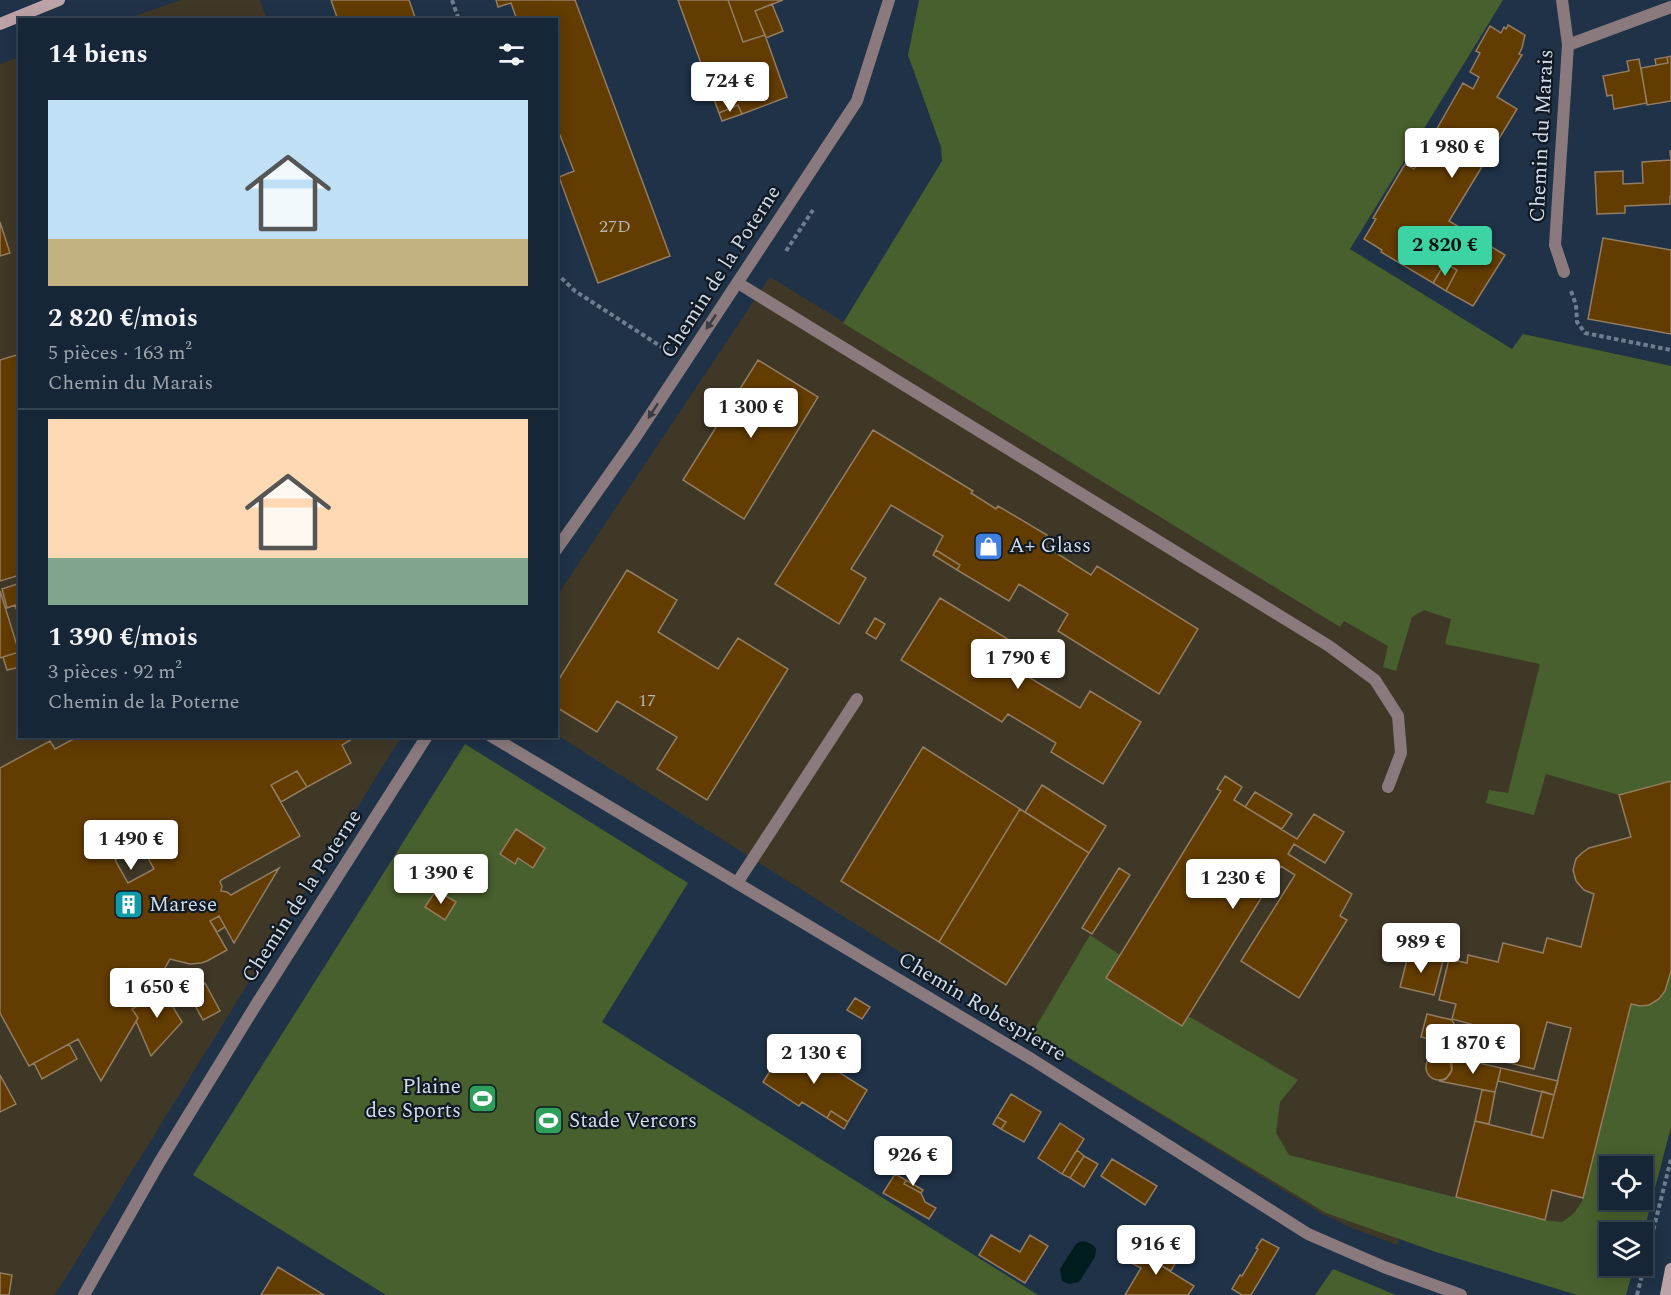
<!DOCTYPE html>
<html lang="fr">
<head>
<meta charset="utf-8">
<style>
	:root { --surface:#172636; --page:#202e3e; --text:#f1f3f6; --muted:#9ea5ad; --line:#364351; --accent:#3cd4a4 }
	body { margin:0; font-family:Spectral,serif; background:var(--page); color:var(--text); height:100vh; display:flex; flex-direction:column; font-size:22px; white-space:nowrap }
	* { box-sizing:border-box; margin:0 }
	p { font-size:20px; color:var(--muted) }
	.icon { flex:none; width:33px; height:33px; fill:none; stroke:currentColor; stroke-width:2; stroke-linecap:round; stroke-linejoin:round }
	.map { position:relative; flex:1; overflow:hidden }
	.details { position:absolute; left:18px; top:18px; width:540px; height:720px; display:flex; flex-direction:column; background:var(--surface); border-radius:0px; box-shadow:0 3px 15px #0003,0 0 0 2px var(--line) }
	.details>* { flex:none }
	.fabs { position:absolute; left:1599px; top:1156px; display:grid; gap:12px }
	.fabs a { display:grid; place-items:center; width:54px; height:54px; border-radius:0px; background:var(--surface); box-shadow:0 3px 15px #0003,0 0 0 2px var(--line); font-size:30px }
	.price { position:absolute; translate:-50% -51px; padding:0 14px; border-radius:6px; background:#fff; color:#222; font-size:20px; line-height:39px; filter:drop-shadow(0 2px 3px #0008) }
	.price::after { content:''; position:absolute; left:50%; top:36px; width:18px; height:14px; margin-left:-9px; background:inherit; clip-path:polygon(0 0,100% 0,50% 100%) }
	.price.current { background:var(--accent); color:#111 }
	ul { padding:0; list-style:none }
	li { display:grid; align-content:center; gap:12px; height:318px; padding:0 30px }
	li+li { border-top:2px solid var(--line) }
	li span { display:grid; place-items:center; height:186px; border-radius:0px; color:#555 }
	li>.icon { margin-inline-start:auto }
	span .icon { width:108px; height:108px; fill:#fffc; stroke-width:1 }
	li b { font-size:26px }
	h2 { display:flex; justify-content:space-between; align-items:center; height:72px; padding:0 30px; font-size:26px }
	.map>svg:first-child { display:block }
	.industrial { fill:#403827 }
	.green { fill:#48602d; fill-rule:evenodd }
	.water { fill:#011c1d }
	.building { fill:#623c00; stroke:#927c62; stroke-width:1.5; fill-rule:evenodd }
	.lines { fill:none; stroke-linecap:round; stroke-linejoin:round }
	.path { stroke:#6e7e90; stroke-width:4; stroke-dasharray:4.5 3; stroke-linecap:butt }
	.service { stroke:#8a7a7d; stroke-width:12 }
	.minor { stroke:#8a7a7d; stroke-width:12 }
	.secondary { stroke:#bda3a8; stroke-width:12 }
	.oneway { fill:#3b3c42 }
	.labels { text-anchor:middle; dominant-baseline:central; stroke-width:4.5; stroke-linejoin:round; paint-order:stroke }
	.number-label { font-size:18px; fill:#b4b4b0 }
	.street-label { font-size:21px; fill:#d0dcea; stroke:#111a23 }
	.poi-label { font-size:21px; fill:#d0dcea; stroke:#111a23; text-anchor:start }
</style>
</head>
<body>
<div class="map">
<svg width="1671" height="1295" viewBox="0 0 1671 1295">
	<rect width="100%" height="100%" fill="#1f3248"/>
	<!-- industrial -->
	<path class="industrial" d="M 181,0 L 260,0 L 267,19 L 126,19 Z
		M 19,57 L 20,736 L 401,737 L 55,1295 L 0,1295 L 0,64 Z
		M 770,277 L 1340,627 L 1523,334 L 1671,366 L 1671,1134 L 1603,1120 L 1579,1208 L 1572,1215 L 1562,1222 L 1545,1220 L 1414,1187 L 1397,1245 L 1352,1228 L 1319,1212 L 1031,1035 L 557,735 L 556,597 Z"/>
	<!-- green -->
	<path class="green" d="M 919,0 L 1503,0 L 1350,249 L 1512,349 L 1523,334 L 1671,366 L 1671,781 L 1619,795 L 1546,774 L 1534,815 L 1486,803 L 1489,790 L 1508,793 L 1540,664 L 1445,644 L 1451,619 L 1424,610 L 1412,617 L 1396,671 L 1383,667 L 1388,646 L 1344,621 L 1340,627 L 843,323 L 942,161 L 941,147 L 908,55 Z
		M 465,744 L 688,883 L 602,1022 L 1038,1295 L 386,1295 L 193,1175 Z
		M 1090,935 L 1120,955 L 1106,979 L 1182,1025 L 1188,1016 L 1298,1080 L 1280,1102 L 1276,1133 L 1289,1155 L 1545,1220 L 1562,1222 C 1573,1215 1578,1210 1583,1198 L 1631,1004 C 1657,1013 1665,991 1671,971 L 1671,1127 L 1643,1234 L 1610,1233 L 1610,1266 L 1634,1266 L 1626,1295 L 1577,1295 L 1436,1252 L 1326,1213 L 1031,1035 ZM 1610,1167 L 1642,1167 L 1642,1200 L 1610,1200 Z
		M 1333,1269 L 1396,1295 L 1315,1295 Z"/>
	<!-- water -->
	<path class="water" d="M 1082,1241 C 1088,1242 1092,1243 1096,1249 L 1095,1257 L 1079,1282 L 1069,1284 L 1062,1281 L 1060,1269 L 1076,1244 Z"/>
	<!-- building -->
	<path class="building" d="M 331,0 L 409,0 L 416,20 L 338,20 Z
		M 496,0 L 575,0 L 670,256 L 598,283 L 559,177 L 574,171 L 556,125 L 556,20 L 517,20 L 511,3 L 498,7 Z
		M 678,0 L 728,0 L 743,42 L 765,35 L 787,97 L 742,114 L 738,105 L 719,113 Z
		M 728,0 L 783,0 L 755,11 L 765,35 L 743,42 Z
		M 772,4 L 783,31 L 766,38 L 755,11 Z
		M 1508,25 L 1525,35 L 1522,48 L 1519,54 L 1522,55 L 1497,97 L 1517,109 L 1449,221 L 1505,255 L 1473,306 L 1446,291 L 1457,270 L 1445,263 L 1433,283 L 1381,252 L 1382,250 L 1364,239 L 1376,219 L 1373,218 L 1405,164 L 1414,169 L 1463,83 L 1473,89 L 1479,77 L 1470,72 L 1480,53 L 1476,51 L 1490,26 L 1501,33 L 1504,27 L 1506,29 Z
		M 1671,56 L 1671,101 L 1647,105 L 1641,68 L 1668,63 L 1667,57 Z
		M 1667,57 L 1668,63 L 1656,65 L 1655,59 Z
		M 1639,59 L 1647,103 L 1614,109 L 1612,95 L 1607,96 L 1603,76 L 1629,71 L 1627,61 Z
		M 738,105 L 742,114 L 722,121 L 719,113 Z
		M 1670,151 L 1671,151 L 1671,196 L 1670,196 L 1670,204 L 1625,206 L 1625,213 L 1597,214 L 1595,172 L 1623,171 L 1623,184 L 1643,183 L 1642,162 L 1671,160 Z
		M 0,222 L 10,253 L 0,256 Z
		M 1603,238 L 1671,250 L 1671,334 L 1588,319 Z
		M 1445,263 L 1457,270 L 1446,291 L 1433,283 Z
		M 20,354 L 20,575 L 0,581 L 0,360 Z
		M 758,360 L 818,397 L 744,519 L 683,480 Z
		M 873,430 L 973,491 L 971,493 L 996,509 L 998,506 L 1047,535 L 1042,544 L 1091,575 L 1097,566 L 1198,629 L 1159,694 L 1058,631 L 1068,614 L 1019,584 L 1009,601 L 957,570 L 960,565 L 936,550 L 933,555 L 943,536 L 891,505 L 851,569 L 866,578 L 839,624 L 775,584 Z
		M 936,550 L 960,565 L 957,570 L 933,555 Z
		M 627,570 L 677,600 L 658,632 L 718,669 L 738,638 L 788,669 L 707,800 L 657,769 L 677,737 L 617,701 L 597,732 L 556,707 L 556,684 Z
		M 20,583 L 20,620 L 15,605 L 7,608 L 2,589 Z
		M 0,591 L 19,652 L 0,658 Z
		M 940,598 L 1042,660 L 1030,678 L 1080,708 L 1090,691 L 1141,722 L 1103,784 L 1051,752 L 1056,743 L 1008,714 L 1002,722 L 901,660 Z
		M 875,618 L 885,624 L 876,639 L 866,633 Z
		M 19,652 L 20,667 L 7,670 L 3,657 Z
		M 79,736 L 357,736 L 342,745 L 351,763 L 307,787 L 297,771 L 271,785 L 300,836 L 221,880 L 220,882 L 222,886 L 221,891 L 227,892 L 231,895 L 279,868 L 234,943 L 219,916 L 210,921 L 227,950 L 207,961 L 201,963 L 190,964 L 170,959 L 145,1002 L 132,1009 L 138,1018 L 101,1081 L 78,1039 L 29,1066 L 0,1013 L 0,768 L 50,741 L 55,749 ZM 141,845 L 154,869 L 128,883 L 115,860 Z
		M 923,747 L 1020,809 L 939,942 L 841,881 Z
		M 297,771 L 307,787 L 281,802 L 271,785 Z
		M 1225,776 L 1242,787 L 1234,800 L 1297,839 L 1314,814 L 1344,832 L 1325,863 L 1294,844 L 1288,854 L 1352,894 L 1340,916 L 1347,920 L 1299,998 L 1241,961 L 1295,875 L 1281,866 L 1182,1026 L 1106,978 L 1221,791 L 1217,789 Z
		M 1671,781 L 1671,971 L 1665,991 L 1659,999 L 1649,1005 L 1640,1006 L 1631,1004 L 1583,1198 L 1552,1190 L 1545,1220 L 1456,1197 L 1475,1121 L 1543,1138 L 1571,1028 L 1547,1022 L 1534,1069 L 1465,1052 L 1471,1024 L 1452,1019 L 1456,1004 L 1439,1000 L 1449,959 L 1467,963 L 1468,955 L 1498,962 L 1503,943 L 1543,953 L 1547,938 L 1581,947 L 1594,894 L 1584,890 L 1576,881 L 1573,870 L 1576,859 L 1582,853 L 1589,848 L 1631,837 L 1619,795 Z
		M 1042,785 L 1106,826 L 1089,853 L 1025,812 Z
		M 1255,792 L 1292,814 L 1282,829 L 1245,807 Z
		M 1020,809 L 1089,853 L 1006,985 L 939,942 Z
		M 516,829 L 545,848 L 533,868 L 518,858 L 515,864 L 500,854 Z
		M 1119,868 L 1130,875 L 1092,934 L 1082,928 Z
		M 436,890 L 456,902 L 445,920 L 425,907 Z
		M 219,916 L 225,927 L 217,932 L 210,921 Z
		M 1409,952 L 1443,961 L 1434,995 L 1400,987 Z
		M 157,981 L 182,1022 L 151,1056 L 136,1021 L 138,1018 L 132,1009 L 145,1002 Z
		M 205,983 L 220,1011 L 203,1020 L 188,993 Z
		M 855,998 L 870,1007 L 862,1019 L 847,1010 Z
		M 1427,1014 L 1452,1020 L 1455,1026 L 1450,1044 L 1421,1037 Z
		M 69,1044 L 77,1059 L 42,1079 L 34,1063 Z
		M 787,1044 L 812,1060 L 809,1066 L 820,1073 L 826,1064 L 867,1090 L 848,1122 L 831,1111 L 827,1118 L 802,1102 L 799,1106 L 763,1082 Z
		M1426 1067a13 13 0 1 1 26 0a13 13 0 1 1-26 0Z
		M 1444,1055 L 1501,1068 L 1495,1092 L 1439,1081 L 1446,1079 L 1452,1070 L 1450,1060 Z
		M 812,1060 L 824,1068 L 820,1073 L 809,1066 Z
		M 1501,1068 L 1558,1081 L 1554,1095 L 1498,1081 Z
		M 0,1075 L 16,1104 L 0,1112 Z
		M 1482,1090 L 1495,1092 L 1489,1124 L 1475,1121 Z
		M 1542,1091 L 1554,1095 L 1543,1138 L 1531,1135 Z
		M 1011,1094 L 1041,1112 L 1024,1142 L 1001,1129 L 1006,1122 L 997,1117 Z
		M 831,1111 L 848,1122 L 844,1129 L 827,1118 Z
		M 997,1117 L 1006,1122 L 1001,1129 L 993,1124 Z
		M 1060,1123 L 1084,1139 L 1062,1174 L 1038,1158 Z
		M 1077,1150 L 1084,1156 L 1070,1178 L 1062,1174 Z
		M 1084,1156 L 1098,1164 L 1084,1187 L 1070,1178 Z
		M 1112,1159 L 1157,1186 L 1145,1205 L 1101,1176 Z
		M 895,1174 L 906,1180 L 904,1184 L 921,1193 L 925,1202 L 936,1208 L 929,1219 L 883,1193 Z
		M 906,1180 L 923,1190 L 921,1193 L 904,1184 Z
		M 991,1235 L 1020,1252 L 1030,1235 L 1048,1246 L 1025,1283 L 979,1255 Z
		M 1262,1239 L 1279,1248 L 1251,1295 L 1242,1295 L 1232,1289 L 1240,1275 L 1242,1276 L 1258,1249 L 1256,1248 Z
		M 1148,1240 L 1162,1249 L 1155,1262 L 1194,1286 L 1188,1295 L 1125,1295 L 1141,1268 L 1133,1264 Z
		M 1162,1249 L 1178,1258 L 1171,1271 L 1155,1262 Z
		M 278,1267 L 319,1292 L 324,1295 L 261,1295 Z
		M 0,1273 L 12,1275 L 9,1295 L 0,1295 Z"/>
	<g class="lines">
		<!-- path -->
		<path class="path" d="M 452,0 L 459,20
			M 786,251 L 813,210
			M 556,273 L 575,291 L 668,351
			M 1571,291 L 1576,305 L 1577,322 L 1585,333 L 1671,350
			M 1637,1295 L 1671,1159"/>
		<!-- service -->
		<path class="service" d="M 1568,45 L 1671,7
			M 738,283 L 1329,646 L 1375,680 L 1398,716 L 1401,753 L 1388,787"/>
		<!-- minor -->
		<path class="minor" d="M 1562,0 L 1568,45 L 1555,245 L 1564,272
			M 556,550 L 635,438 L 857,101 L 889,0
			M 491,736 L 1033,1060 L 1308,1234 L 1384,1267 L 1461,1295
			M 737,883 L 857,699
			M 84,1295 L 159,1163 L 259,1000 L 427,736"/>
		<!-- secondary -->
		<path class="secondary" d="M 0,24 L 59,0
			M 1666,1295 L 1671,1269"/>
	</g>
	<!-- one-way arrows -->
	<defs><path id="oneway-solid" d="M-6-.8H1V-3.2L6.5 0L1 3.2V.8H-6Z" transform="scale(1.5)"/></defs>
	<g class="oneway">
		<use href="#oneway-solid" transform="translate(711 322) rotate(124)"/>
		<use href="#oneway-solid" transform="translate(653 411) rotate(123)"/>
	</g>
	<!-- icons -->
	<defs>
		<symbol id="shop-square" viewBox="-11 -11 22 22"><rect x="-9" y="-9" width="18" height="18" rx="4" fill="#3f7fe0" stroke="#111a23"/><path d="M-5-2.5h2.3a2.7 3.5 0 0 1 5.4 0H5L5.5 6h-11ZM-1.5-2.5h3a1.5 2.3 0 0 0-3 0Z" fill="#fff"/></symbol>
		<symbol id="building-square" viewBox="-11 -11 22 22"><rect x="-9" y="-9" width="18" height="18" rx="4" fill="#0f9aa8" stroke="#111a23"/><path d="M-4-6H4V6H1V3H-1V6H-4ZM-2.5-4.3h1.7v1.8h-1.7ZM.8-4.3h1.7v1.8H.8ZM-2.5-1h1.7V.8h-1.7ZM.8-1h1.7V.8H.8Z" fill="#fff"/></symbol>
		<symbol id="stadium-square" viewBox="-11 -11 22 22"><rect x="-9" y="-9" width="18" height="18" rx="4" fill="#2e9e5b" stroke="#111a23"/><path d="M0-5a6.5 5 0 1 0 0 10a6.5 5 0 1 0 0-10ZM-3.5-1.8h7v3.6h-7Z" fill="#fff"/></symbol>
	</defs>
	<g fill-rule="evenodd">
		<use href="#shop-square" x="972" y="530" width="33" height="33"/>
		<use href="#building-square" x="112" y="888" width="33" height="33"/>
		<use href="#stadium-square" x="466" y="1082" width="33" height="33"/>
		<use href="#stadium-square" x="532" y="1104" width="33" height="33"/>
	</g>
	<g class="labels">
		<!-- number labels -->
		<g class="number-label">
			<text x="615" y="226">27D</text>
			<text x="647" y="700">17</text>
		</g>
		<!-- street labels -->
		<g class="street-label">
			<text transform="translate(1542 136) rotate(-87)">Chemin du Marais</text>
			<text transform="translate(721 272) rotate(-57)">Chemin de la Poterne</text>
			<text transform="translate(302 896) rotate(-57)">Chemin de la Poterne</text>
			<text transform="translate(982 1007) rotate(31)">Chemin Robespierre</text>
		</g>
		<!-- poi labels -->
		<g class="poi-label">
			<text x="1009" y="546">A+ Glass</text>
			<text x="149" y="905">Marese</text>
			<text x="461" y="1087" text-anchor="end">Plaine<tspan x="461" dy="24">des Sports</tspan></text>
			<text x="569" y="1121">Stade Vercors</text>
		</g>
	</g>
</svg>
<div class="fabs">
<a><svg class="icon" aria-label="locate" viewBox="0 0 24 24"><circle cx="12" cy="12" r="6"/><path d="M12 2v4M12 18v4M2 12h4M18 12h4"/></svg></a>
<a><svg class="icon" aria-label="layers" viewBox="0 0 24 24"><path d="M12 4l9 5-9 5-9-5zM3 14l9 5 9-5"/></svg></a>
</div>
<b class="price" style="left:730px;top:113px">724 €</b>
<b class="price" style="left:1452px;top:179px">1 980 €</b>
<b class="price current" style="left:1445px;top:277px">2 820 €</b>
<b class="price" style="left:751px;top:439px">1 300 €</b>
<b class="price" style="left:1018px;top:690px">1 790 €</b>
<b class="price" style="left:131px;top:871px">1 490 €</b>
<b class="price" style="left:441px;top:905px">1 390 €</b>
<b class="price" style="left:1233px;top:910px">1 230 €</b>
<b class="price" style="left:1421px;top:974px">989 €</b>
<b class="price" style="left:157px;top:1019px">1 650 €</b>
<b class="price" style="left:1473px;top:1075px">1 870 €</b>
<b class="price" style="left:814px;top:1085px">2 130 €</b>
<b class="price" style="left:913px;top:1187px">926 €</b>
<b class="price" style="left:1156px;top:1276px">916 €</b>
<section class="details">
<h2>14 biens<svg class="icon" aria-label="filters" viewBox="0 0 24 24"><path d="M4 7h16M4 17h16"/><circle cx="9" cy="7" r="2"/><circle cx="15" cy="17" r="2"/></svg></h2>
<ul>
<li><span style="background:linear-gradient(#bfe0f5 75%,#c2b280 0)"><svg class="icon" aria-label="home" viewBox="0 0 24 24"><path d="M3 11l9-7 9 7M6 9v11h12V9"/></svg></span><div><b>2 820 €/mois</b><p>5 pièces · 163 m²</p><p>Chemin du Marais</p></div></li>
<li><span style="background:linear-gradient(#ffd9b3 75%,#7fa58c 0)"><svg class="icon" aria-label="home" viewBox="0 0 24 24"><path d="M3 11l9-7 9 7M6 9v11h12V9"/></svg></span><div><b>1 390 €/mois</b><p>3 pièces · 92 m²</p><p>Chemin de la Poterne</p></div></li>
</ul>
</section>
</div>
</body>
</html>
